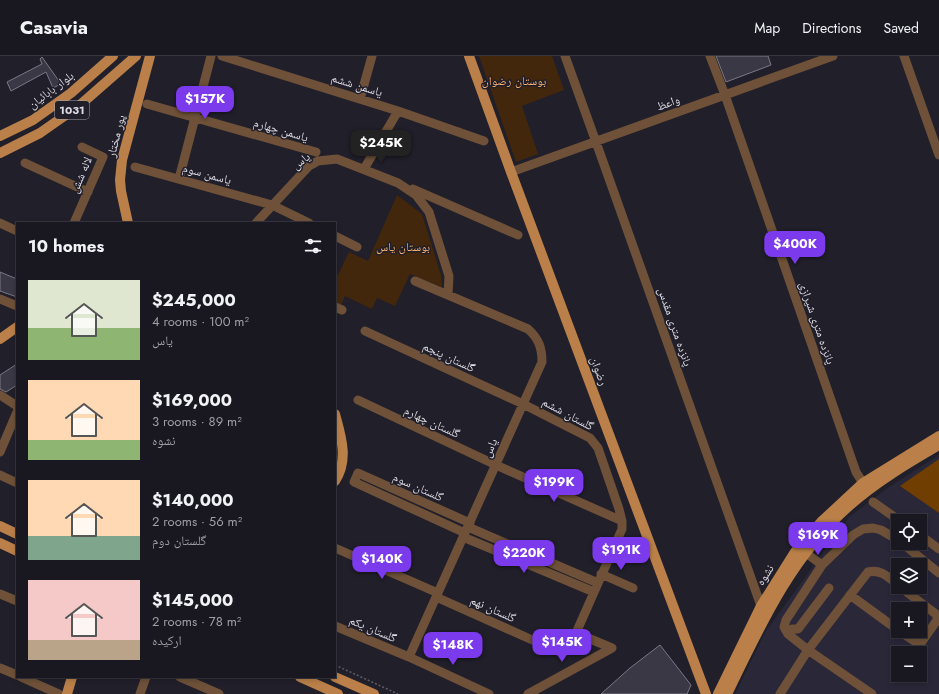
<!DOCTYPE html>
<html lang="en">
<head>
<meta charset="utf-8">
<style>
	:root { --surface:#191720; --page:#26242d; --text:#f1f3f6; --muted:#9f9fa5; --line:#37363e; --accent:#7c3aed }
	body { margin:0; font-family:Jost,"Noto Naskh Arabic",sans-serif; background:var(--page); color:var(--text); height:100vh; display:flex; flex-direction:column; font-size:15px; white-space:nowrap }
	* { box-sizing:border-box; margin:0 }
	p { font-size:13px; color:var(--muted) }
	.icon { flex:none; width:22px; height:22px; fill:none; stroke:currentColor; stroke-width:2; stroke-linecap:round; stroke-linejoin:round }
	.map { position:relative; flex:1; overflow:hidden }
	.sheet { position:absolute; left:16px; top:166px; width:320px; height:456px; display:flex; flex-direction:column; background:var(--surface); border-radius:0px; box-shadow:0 2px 6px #0003,0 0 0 1px var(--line) }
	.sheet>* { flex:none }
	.fabs { position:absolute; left:891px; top:458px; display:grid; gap:8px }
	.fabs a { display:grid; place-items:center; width:36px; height:36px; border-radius:0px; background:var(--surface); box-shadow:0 2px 6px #0003,0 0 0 1px var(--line); font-size:20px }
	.price { position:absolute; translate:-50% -34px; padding:0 9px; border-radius:8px; background:var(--accent); color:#fff; font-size:13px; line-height:26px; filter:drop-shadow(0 1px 2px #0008) }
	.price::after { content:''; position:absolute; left:50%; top:24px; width:12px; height:9px; margin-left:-6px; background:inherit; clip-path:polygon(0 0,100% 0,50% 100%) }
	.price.active { background:#222; color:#fff }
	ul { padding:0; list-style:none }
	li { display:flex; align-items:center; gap:12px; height:100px; padding:0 12px }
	li span { display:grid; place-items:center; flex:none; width:112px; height:80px; border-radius:0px; color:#555 }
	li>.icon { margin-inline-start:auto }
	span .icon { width:48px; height:48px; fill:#fffc; stroke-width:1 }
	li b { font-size:17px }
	h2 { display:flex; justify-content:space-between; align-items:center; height:48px; padding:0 12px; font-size:17px }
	header { display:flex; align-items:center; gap:24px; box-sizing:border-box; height:56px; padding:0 20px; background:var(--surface); border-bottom:1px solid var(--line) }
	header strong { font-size:19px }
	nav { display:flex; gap:22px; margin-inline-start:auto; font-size:14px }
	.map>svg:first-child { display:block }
	.built { fill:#292738; fill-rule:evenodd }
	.green { fill:#42270d }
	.forest { fill:#703e00 }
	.building { fill:#3a3844; stroke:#7a7885 }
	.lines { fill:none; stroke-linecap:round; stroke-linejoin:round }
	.path { stroke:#5e5d67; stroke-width:1.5; stroke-dasharray:2 2; stroke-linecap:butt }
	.minor { stroke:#6e5138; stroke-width:9 }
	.major { stroke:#bb8049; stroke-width:10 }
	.labels { text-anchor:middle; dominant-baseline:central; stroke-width:3; stroke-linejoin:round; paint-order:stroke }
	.shield { fill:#211f2a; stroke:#a5a3ac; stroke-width:1 }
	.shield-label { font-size:11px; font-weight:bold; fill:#dddce4 }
	.park-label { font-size:12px; fill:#f9af6c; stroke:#211f2a }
	.street-label { font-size:12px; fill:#dddce4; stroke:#211f2a }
</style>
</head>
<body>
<header>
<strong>Casavia</strong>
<nav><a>Map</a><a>Directions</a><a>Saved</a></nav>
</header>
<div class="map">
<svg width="939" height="638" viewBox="0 0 939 638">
	<rect width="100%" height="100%" fill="#211f2a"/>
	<!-- built -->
	<path class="built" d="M 939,399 L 939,638 L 735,638 L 766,575 L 849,461 L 889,431 ZM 898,465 L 920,465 L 920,487 L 898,487 ZM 898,509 L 920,509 L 920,531 L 898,531 ZM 898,553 L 920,553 L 920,575 L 898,575 ZM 898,597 L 920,597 L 920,619 L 898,619 Z"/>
	<!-- green -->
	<path class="green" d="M 479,0 L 552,0 L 564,34 L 522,50 L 538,98 L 516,106 Z
		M 397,139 L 422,158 L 441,219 L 442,231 L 410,218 L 395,250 L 377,242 L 372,253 L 345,240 L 341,249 L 335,247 L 335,217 L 338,219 L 349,196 L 368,205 Z"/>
	<!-- forest -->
	<path class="forest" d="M 939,403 L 939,457 L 900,430 Z"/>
	<!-- building -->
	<path class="building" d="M 716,0 L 768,0 L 771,9 L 726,26 Z
		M 42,1 L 61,28 L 53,32 L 46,16 L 11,35 L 7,26 L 42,8 L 40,3 Z
		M 0,216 L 17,223 L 17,241 L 0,235 Z
		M 17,308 L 17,329 L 6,336 L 0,333 L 0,319 Z
		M 660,589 L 691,629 L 687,638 L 601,638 L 630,612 Z"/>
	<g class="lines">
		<!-- path -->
		<path class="path" d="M 335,609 L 398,638"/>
		<!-- minor -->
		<path class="minor" d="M 222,0 L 398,55 L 484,85
			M 565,0 L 596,86 L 761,550
			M 710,0 L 725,39 L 856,416 L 863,427
			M 904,0 L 939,99
			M 360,43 L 372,0
			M 147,48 L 316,96
			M 25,107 L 88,136
			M 135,111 L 272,149 L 309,167
			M 364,113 L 398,55
			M 511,116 L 833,0
			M 179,123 L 211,0
			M 413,133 L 518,179
			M 0,167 L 17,175
			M 74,167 L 103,101 L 82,91
			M 256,167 L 309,110 L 318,105 L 337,103 L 398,127 L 416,139 L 429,156 L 449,220 L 448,239
			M 335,180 L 357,191
			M 0,243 L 17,250
			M 335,251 L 342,254
			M 365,275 L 523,348 L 590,382 L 598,392 L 619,453 L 622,465 L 622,473 L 576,577 L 566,593 L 562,595 L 557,595 L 436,541
			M 0,339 L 17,350
			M 358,344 L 496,409 L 622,465
			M 0,396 L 17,356
			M 0,419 L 17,427
			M 873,446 L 900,465
			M 468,471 L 598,527
			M 465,477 L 354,426 L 358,417 L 470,467
			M 920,479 L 939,493
			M 463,481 L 594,536
			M 902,487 L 939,517
			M 335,492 L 438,537
			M 806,497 L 822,509
			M 601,518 L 633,532
			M 0,538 L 17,545
			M 850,539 L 898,574
			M 335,570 L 409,601 L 489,638
			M 899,575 L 919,588 L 921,587 L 937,564 L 937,559 L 900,531
			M 788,578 L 792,573 L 798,573 L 829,532
			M 409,601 L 542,306 C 542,292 539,283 528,273 L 415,225
			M 0,612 L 17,619
			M 21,621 L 59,638
			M 180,621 L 219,638
			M 140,638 L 146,621
			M 528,638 L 612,592 L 576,577
			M 780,638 L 808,594 L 868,516 C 881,513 888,521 898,529
			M 872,638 L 808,594 L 788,578 L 784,571 L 786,564 L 822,509 L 853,479 L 863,473 L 873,472 L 881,474 L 898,484"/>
		<!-- major -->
		<path class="major" d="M 469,0 L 511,116 L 706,638
			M 0,80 L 33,64 L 71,37 L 113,0
			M 0,97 L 40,77 L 80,49 L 136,0
			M 128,167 L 121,135 L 120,124 L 122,104 L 150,0
			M 0,283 L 17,271
			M 335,358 C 341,380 349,404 335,425
			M 0,470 L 17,478
			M 0,487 L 17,495
			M 300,621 L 338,638
			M 335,621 L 374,638
			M 67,638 L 72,621
			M 718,638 L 761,550 L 795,496 L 821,466 L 863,427 L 939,380
			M 727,638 C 760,570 791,501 849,450 C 876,426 908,407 939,389"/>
	</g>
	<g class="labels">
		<!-- shield labels -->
		<rect class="shield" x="55" y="45" width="34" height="18" rx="3"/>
		<g class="shield-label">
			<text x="72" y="54">1031</text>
		</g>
		<!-- park labels -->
		<g class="park-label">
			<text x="514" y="25">بوستان رضوان</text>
			<text x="403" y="191">بوستان یاس</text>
		</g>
		<!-- street labels -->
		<g class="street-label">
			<text transform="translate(357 29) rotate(17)">یاسمن ششم</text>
			<text transform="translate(51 34) rotate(-37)">بلوار بابائیان</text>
			<text transform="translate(668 47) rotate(-20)">واعظ</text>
			<text transform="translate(281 74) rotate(16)">یاسمن چهارم</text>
			<text transform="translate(116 80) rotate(-76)">پور مختار</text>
			<text transform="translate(301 105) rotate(-38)">یاس</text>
			<text transform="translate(207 118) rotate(15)">یاسمن سوم</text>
			<text transform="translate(81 119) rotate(-67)">لاله شش</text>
			<text transform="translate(817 267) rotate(71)">پانزده متری شیرازی</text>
			<text transform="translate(675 271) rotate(71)">پانزده متری مقدس</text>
			<text transform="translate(449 301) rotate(25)">گلستان پنجم</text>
			<text transform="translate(599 315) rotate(70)">رضوان</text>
			<text transform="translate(568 358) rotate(28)">گلستان ششم</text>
			<text transform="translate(432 366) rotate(25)">گلستان چهارم</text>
			<text transform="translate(490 392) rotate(-66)">یاس</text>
			<text transform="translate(418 431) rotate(24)">گلستان سوم</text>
			<text transform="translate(765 519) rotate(-58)">نشوه</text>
			<text transform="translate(493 553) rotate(24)">گلستان نهم</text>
			<text transform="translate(373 573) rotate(23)">گلستان یکم</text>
		</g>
	</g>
</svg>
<div class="fabs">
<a><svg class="icon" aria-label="locate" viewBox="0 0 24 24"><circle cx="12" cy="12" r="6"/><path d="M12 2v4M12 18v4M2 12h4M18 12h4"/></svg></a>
<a><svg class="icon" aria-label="layers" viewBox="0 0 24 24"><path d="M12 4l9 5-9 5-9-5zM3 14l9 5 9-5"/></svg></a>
<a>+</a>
<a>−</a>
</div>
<b class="price" style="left:205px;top:64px">$157K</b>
<b class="price active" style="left:381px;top:108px">$245K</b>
<b class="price" style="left:795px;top:209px">$400K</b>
<b class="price" style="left:554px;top:447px">$199K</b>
<b class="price" style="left:818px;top:500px">$169K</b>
<b class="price" style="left:621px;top:515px">$191K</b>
<b class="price" style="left:524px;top:518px">$220K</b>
<b class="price" style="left:382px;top:524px">$140K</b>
<b class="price" style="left:562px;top:607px">$145K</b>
<b class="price" style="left:453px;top:610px">$148K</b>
<section class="sheet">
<h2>10 homes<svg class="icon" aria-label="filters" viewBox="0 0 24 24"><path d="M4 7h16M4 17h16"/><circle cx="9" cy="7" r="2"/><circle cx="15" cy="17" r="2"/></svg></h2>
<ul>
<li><span style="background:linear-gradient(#dfe7d0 60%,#8fb573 0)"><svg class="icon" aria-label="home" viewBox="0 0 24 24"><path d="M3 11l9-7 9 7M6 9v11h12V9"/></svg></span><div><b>$245,000</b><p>4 rooms · 100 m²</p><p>یاس</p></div></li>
<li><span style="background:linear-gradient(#ffd9b3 75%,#8fb573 0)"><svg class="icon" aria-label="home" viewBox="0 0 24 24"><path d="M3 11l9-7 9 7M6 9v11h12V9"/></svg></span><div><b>$169,000</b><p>3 rooms · 89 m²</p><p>نشوه</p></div></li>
<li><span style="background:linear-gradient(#ffd9b3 70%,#7fa58c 0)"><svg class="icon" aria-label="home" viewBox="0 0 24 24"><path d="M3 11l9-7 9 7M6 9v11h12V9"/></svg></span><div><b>$140,000</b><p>2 rooms · 56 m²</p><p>گلستان دوم</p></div></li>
<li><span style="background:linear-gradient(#f6c9c9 75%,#b9a48a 0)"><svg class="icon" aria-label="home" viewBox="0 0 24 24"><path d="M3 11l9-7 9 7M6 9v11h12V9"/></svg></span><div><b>$145,000</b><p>2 rooms · 78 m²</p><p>ارکیده</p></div></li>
</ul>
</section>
</div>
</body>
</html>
